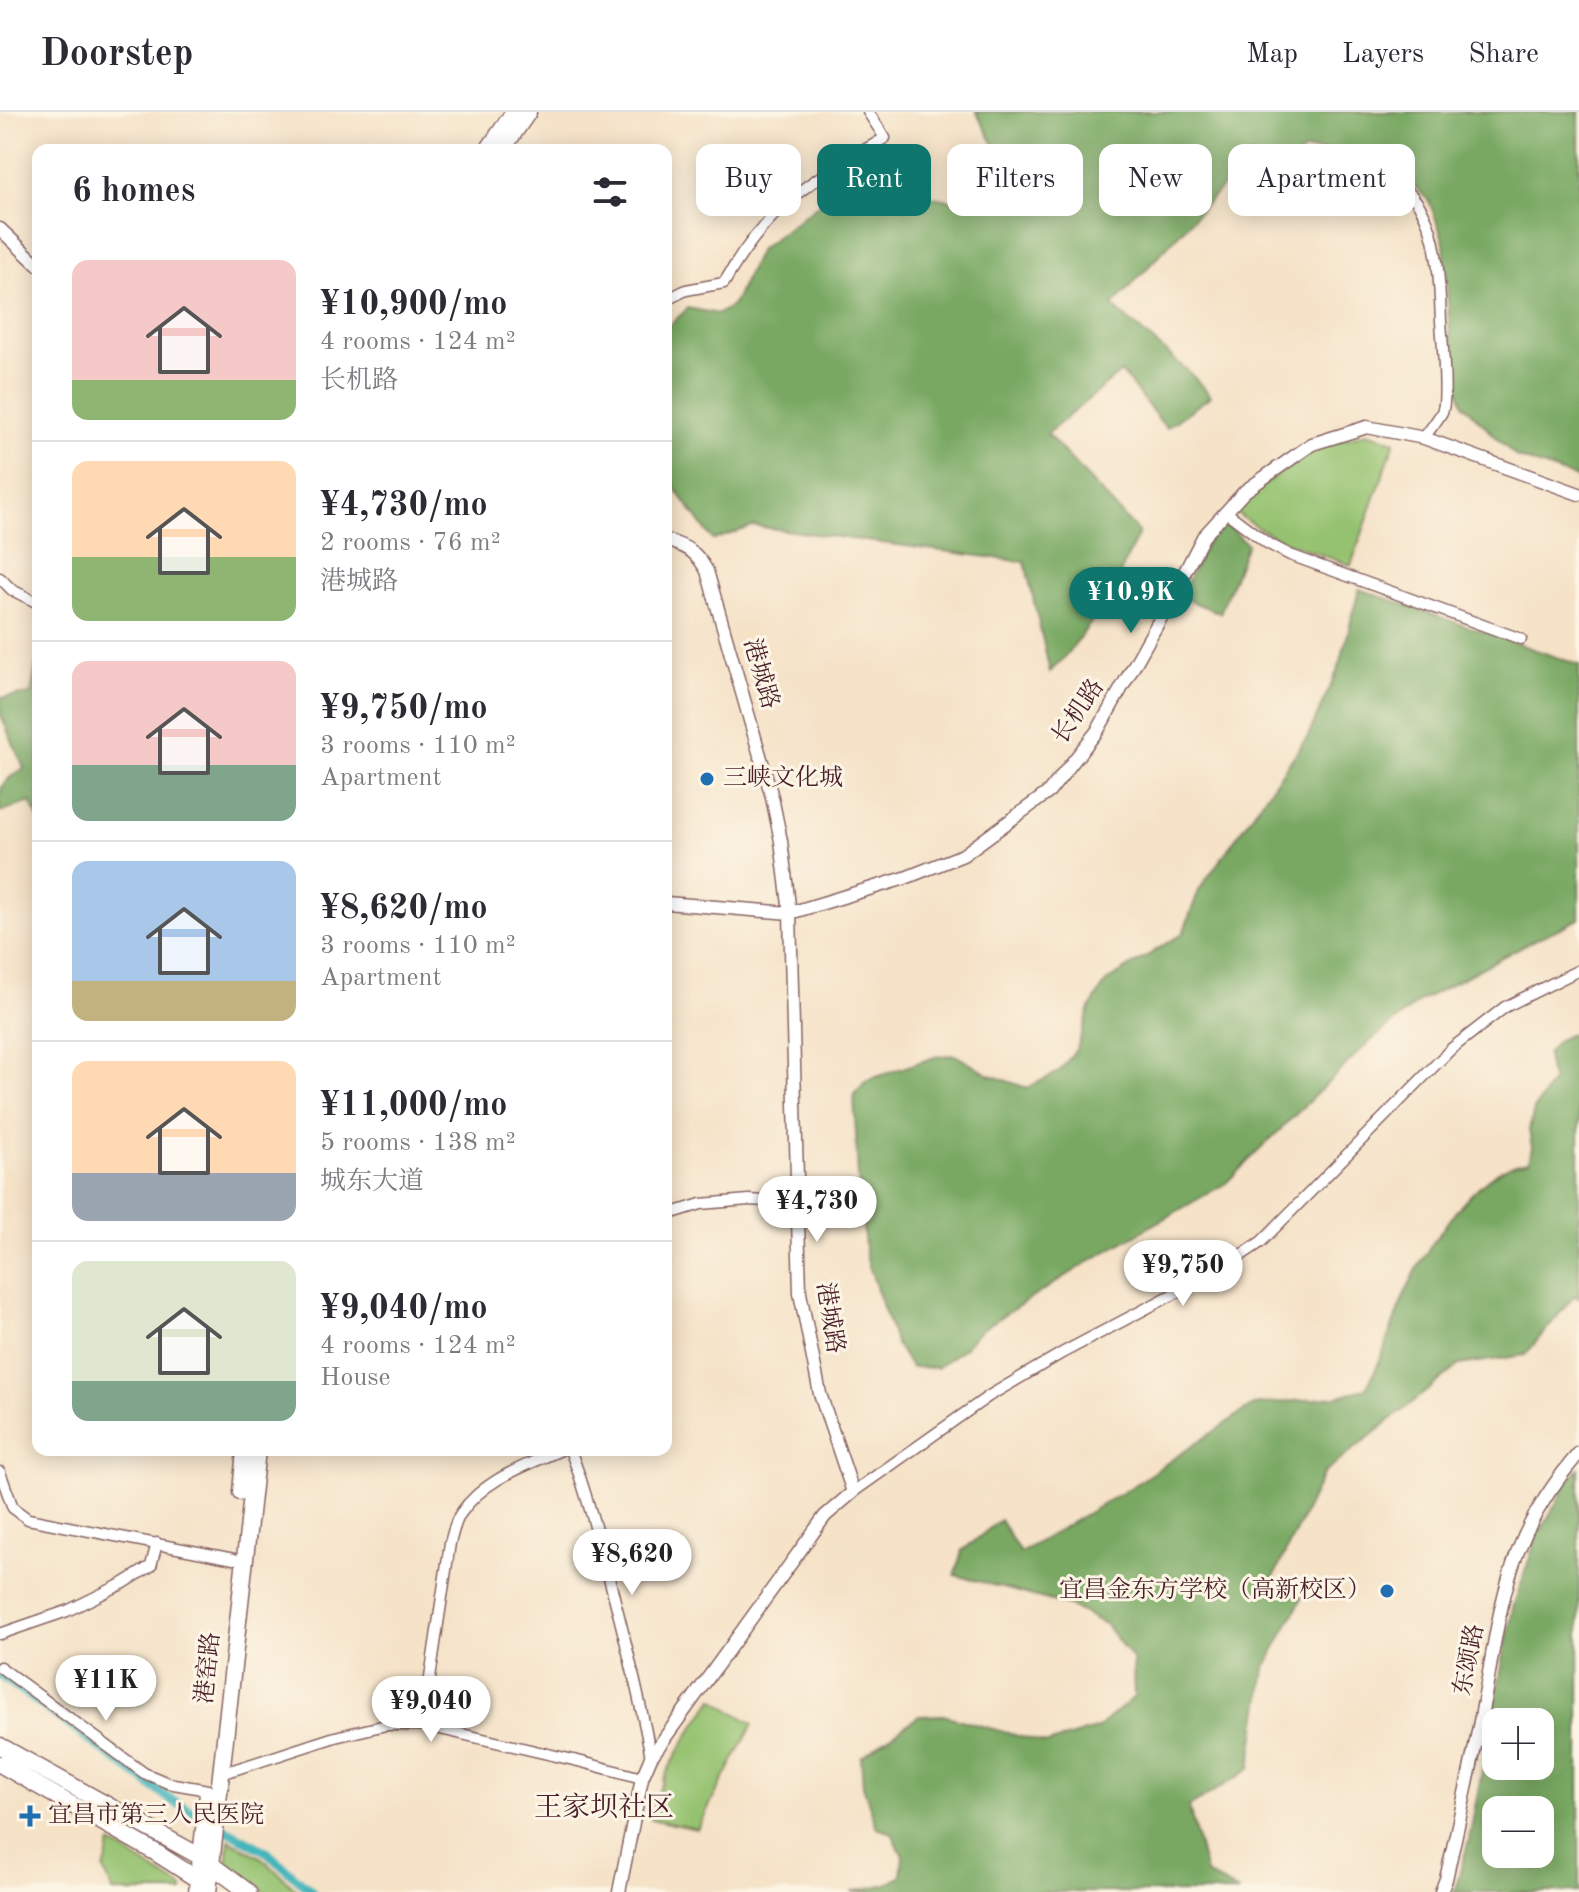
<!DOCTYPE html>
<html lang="en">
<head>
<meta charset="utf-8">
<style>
	:root { --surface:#fff; --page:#f7f7f7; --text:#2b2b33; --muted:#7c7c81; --line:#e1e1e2; --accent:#0f766e }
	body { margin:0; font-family:"Old Standard TT","Noto Serif SC",serif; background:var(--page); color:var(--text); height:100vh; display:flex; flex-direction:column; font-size:30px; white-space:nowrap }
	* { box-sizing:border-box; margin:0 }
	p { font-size:26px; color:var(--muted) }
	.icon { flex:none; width:44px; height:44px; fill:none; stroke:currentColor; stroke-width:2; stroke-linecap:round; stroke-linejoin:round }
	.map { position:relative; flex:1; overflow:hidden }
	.panel { position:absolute; left:32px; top:32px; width:640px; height:1312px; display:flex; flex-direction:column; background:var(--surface); border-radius:16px; box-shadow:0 4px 20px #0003 }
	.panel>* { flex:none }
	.banner { position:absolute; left:696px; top:32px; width:760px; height:72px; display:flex; gap:16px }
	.buttons { position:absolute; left:1482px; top:1596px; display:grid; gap:16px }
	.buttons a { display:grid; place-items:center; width:72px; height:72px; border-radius:16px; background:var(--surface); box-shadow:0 4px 20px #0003; font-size:40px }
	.price { position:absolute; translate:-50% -68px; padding:0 18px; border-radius:28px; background:#fff; color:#222; font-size:26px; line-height:52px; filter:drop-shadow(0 2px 4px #0008) }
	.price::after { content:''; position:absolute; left:50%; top:48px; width:24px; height:18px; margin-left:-12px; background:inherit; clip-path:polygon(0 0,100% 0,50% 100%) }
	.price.current { background:var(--accent); color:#fff }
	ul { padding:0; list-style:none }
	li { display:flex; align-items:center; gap:24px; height:200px; padding:0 40px }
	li+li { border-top:2px solid var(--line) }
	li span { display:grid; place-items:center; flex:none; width:224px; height:160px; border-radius:16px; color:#555 }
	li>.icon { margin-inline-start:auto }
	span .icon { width:96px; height:96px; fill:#fffc; stroke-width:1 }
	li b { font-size:34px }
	h2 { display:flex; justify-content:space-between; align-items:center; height:96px; padding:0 40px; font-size:34px }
	.chip { padding:0 28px; border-radius:16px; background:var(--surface); box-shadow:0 4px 20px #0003; font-size:28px; line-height:72px }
	.chip.current { background:var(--accent); color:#fff }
	header { display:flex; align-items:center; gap:48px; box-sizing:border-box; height:112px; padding:0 40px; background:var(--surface); border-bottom:2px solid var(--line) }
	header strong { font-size:38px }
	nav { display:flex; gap:44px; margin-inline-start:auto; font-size:28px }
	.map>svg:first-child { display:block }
	.green { fill:#95c270; stroke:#70704e; stroke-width:2 }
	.forest { fill:#78a862; stroke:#616446; stroke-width:2; fill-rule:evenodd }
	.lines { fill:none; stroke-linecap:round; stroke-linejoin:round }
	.canal { stroke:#45b5bc; stroke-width:9 }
	.minor-casing { stroke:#866362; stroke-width:13 }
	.tertiary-casing { stroke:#866362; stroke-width:15 }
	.primary-casing { stroke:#866362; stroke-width:19 }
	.minor { stroke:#fff; stroke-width:10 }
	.tertiary { stroke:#fff; stroke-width:12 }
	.primary { stroke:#fff; stroke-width:16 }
	.poi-dot { fill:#1f6fb2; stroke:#fcf5e5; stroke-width:3 }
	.labels { text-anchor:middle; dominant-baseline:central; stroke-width:6; stroke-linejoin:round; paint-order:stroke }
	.street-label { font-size:24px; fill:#4a1f2b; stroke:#fcf5e5 }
	.poi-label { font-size:24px; fill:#4a1f2b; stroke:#fcf5e5; text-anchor:start }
	.quarter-label { font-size:28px; fill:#4a1f2b; stroke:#fcf5e5 }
</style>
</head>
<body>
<header>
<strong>Doorstep</strong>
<nav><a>Map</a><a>Layers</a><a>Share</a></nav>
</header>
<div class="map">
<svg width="1579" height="1780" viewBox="0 0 1579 1780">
	<rect width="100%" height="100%" fill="#fcf5e5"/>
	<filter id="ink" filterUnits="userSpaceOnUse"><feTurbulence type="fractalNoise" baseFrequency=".0125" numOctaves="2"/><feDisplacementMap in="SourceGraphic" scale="16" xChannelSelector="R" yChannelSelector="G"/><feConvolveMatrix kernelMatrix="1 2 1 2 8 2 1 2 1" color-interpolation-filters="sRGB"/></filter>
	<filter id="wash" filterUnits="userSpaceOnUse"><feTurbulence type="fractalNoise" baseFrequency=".006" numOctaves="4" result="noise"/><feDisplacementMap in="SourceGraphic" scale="32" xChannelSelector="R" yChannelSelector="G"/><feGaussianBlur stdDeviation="1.8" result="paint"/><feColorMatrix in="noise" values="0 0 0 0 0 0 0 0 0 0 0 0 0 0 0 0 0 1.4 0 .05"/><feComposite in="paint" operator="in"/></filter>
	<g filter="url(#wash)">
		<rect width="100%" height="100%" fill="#f5e2c7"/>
		<!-- green -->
		<path class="green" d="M 1366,321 L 1395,329 L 1351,453 C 1311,439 1269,427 1235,400 L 1253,380 L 1313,338 Z
			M 713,1587 L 753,1612 L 697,1717 L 650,1707 C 660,1662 688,1624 713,1587 Z
			M 229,1728 L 262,1746 L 299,1780 L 265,1780 L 227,1751 Z
			M 111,1731 L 183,1776 L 183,1780 L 113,1780 L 104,1758 Z"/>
		<!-- forest -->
		<path class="forest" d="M 976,0 L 1579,0 L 1579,367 L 1516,345 L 1464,293 L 1454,265 L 1451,239 L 1444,130 L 1429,89 L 1402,61 L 1358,43 L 1333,38 L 1304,39 L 1278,64 L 1252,43 L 1112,194 L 1189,260 L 1211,284 L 1166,316 L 1121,260 L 1047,322 L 1139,421 L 1107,489 L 1068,541 L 1050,560 L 1025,450 L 754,414 L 713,428 L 666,364 L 666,217 L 688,196 L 718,202 L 733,193 L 759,138 L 848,70 L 961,90 L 1002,85 L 1008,58 Z
			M 1224,410 L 1247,432 L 1220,501 L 1180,485 L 1207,430 Z
			M 1359,477 L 1579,553 L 1579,807 L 1528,831 L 1420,889 L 1367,932 L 1226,1071 L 1090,1149 L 979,1219 L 965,1235 L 937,1256 L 911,1255 L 896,1233 L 866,1145 L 858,1065 L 854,982 L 867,968 L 938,944 L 955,943 L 990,963 L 1027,976 L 1059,960 L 1077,936 L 1090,896 L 1106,870 L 1183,821 L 1199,778 L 1308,624 L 1340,553 Z
			M 38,544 L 38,707 L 31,690 L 0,700 C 0,669 0,673 24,656 L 0,601 L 0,586 L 31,582 Z
			M 1579,918 L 1579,1187 L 1575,1183 L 1525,1243 L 1459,1253 L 1323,1362 L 1271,1471 L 1302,1486 L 1265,1556 L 1250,1657 L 1189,1695 L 1206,1762 L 1239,1780 L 852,1780 L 887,1772 L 901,1764 L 903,1744 L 892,1721 L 877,1716 L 863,1674 L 861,1645 L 919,1604 L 943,1603 L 1047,1632 L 1098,1616 L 1134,1585 L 1133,1548 L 1105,1512 L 1070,1494 L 955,1463 L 962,1439 L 1000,1408 L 1020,1441 L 1133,1374 L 1253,1293 L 1335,1285 L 1365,1277 C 1385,1246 1392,1209 1408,1175 C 1426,1136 1467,1076 1505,1056 C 1512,1052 1521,1051 1529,1049 L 1532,1035 L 1529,1018 L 1534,998 L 1553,968 L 1549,957 L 1547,942 L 1558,928 Z
			M 1579,1356 L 1579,1780 L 1454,1780 L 1469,1728 L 1513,1496 L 1536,1427 L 1568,1370 ZM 1496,1610 L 1540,1610 L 1540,1654 L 1496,1654 ZM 1496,1698 L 1540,1698 L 1540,1742 L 1496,1742 Z"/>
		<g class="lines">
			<!-- canal -->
			<path class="canal" d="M 0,1563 L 171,1688 L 267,1740 L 312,1780"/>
		</g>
	</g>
	<g filter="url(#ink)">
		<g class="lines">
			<defs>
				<path id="minor" d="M 1307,60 C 1330,51 1343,52 1367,58 C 1440,75 1438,149 1441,209 C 1442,226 1448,288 1442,300 C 1437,309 1430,317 1424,326
					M 666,188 L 686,178 L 724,171 C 740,143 761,114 785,92 C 815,65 851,46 885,26 L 868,0
					M 1226,400 L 1267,431 L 1290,443 L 1521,527
					M 0,466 L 12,478 L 38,491
					M 666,1103 L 701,1092 L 749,1088 L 798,1091
					M 570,1338 C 584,1372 593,1408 603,1443 C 621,1510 638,1577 651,1645
					M 0,1360 L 13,1396 L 28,1407 L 234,1447
					M 853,1380 L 989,1284 L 1062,1241 L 1219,1158 L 1261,1130 L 1451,937 L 1505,895 L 1579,858
					M 0,1522 L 67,1499 L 124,1471 L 151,1454 L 157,1431
					M 0,1555 L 144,1661 L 168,1671 L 208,1678
					M 423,1613 L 450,1431 C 453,1421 455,1409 461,1401 C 484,1367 525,1354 561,1338
					M 221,1662 L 335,1625 L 386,1613 L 423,1613 L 582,1650 L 642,1666"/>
				<path id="tertiary" d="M 0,117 L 38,153
					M 666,791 L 790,801 L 905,766 L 963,743 L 1049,680 L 1098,618 L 1164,500 L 1203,425 L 1245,379 L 1312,332 L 1367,315 L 1424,326 L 1579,382
					M 619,1780 L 642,1666 L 651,1645 L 825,1404 L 853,1380 L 820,1282 L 800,1181 L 790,801 L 781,729 L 772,685 L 707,459 C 696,439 687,435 666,428
					M 1441,1780 L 1446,1767 C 1459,1709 1472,1652 1483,1594 C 1493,1542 1499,1488 1518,1439 C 1532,1403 1554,1370 1579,1341"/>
				<path id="primary" d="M 488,38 L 514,0
					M 502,38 L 528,0
					M 241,1380 L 245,1338
					M 0,1634 L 201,1745 L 248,1780
					M 0,1652 L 155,1740 L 205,1772
					M 197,1780 L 208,1682
					M 208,1780 L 257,1338"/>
			</defs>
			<!-- minor casing -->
			<use href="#minor" class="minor-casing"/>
			<!-- tertiary casing -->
			<use href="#tertiary" class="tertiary-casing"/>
			<!-- primary casing -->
			<use href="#primary" class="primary-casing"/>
			<!-- minor -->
			<use href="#minor" class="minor"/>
			<!-- tertiary -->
			<use href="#tertiary" class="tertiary"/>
			<!-- primary -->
			<use href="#primary" class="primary"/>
		</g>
	</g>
	<!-- markers -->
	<g class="poi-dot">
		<circle cx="707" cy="667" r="8"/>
		<circle cx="1387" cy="1479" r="8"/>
		<path d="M26 1692h8v8h8v8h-8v8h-8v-8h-8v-8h8z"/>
	</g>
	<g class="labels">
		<!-- street labels -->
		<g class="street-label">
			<text transform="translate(760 562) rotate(74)">港城路</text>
			<text transform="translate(1079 600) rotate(-56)">长机路</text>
			<text transform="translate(829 1206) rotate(81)">港城路</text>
			<text transform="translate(1470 1548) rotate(-79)">东颂路</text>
			<text transform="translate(209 1556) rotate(-84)">港窑路</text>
		</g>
		<!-- poi labels -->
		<g class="poi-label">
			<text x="723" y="667">三峡文化城</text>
			<text x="1371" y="1479" text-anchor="end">宜昌金东方学校（高新校区）</text>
			<text x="48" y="1704">宜昌市第三人民医院</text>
		</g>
		<!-- quarter labels -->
		<g class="quarter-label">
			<text x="604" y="1697">王家坝社区</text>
		</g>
	</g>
</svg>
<div class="buttons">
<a>+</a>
<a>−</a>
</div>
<b class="price current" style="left:1131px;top:523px">¥10.9K</b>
<b class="price" style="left:817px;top:1132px">¥4,730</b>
<b class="price" style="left:1183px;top:1196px">¥9,750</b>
<b class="price" style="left:632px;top:1485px">¥8,620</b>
<b class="price" style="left:106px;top:1611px">¥11K</b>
<b class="price" style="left:431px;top:1632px">¥9,040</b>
<div class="banner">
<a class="chip">Buy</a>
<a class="chip current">Rent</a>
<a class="chip">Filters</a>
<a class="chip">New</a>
<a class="chip">Apartment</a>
</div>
<section class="panel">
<h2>6 homes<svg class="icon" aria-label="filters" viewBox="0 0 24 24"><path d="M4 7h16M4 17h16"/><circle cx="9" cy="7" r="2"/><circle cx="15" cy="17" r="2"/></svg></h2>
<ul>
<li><span style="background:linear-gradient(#f6c9c9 75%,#8fb573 0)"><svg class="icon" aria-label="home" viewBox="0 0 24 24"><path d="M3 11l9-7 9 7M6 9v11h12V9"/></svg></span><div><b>¥10,900/mo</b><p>4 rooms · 124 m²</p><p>长机路</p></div></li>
<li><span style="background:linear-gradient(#ffd9b3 60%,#8fb573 0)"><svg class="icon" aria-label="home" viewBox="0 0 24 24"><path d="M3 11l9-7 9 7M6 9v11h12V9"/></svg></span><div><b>¥4,730/mo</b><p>2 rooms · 76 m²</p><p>港城路</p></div></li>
<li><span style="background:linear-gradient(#f6c9c9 65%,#7fa58c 0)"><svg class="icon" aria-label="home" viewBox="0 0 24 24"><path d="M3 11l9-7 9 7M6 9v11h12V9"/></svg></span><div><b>¥9,750/mo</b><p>3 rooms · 110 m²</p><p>Apartment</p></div></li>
<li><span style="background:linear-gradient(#a9c7e8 75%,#c2b280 0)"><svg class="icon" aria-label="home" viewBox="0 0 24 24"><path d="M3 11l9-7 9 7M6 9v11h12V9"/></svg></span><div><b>¥8,620/mo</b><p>3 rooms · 110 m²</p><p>Apartment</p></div></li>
<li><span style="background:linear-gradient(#ffd9b3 70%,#9aa5b1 0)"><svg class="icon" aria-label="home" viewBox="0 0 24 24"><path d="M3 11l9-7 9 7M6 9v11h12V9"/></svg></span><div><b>¥11,000/mo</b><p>5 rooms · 138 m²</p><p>城东大道</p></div></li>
<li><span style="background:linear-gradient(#dfe7d0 75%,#7fa58c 0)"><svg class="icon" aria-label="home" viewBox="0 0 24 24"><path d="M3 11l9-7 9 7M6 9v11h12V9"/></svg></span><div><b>¥9,040/mo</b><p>4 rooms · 124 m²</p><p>House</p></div></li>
</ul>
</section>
</div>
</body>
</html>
